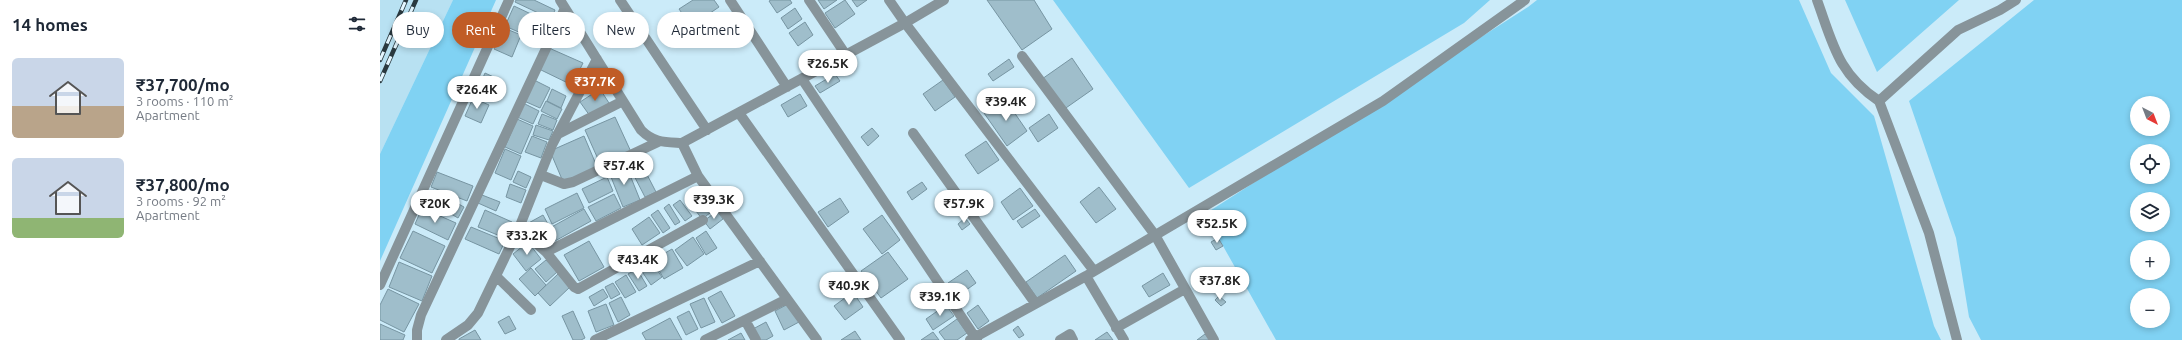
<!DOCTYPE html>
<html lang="en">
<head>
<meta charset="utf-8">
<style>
	:root { --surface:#fff; --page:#f2f2f3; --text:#1f2937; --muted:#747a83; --accent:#c05c26 }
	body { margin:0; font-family:Ubuntu,sans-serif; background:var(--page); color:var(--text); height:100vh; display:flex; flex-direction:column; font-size:15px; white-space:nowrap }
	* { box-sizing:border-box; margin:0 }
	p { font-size:13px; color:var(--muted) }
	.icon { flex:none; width:22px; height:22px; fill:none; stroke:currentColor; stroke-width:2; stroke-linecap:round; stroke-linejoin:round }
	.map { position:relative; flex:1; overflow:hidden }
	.panel { display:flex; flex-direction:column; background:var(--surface); width:380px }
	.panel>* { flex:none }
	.banner { position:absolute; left:12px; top:12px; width:380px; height:36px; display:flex; gap:8px }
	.needle { width:26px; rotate:138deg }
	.tools { position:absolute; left:1750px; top:96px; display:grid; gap:8px }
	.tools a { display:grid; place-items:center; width:40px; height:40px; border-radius:50%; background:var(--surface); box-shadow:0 2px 6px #0003; font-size:20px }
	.price { position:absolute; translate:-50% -34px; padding:0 9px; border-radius:14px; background:#fff; color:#222; font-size:13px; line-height:26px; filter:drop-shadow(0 1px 2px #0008) }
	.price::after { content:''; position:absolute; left:50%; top:24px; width:12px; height:9px; margin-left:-6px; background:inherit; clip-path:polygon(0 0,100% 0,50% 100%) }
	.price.active { background:var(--accent); color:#fff }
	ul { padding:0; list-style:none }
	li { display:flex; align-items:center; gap:12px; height:100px; padding:0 12px }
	li span { display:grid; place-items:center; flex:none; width:112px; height:80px; border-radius:6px; color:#555 }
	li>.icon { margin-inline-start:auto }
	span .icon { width:48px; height:48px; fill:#fffc; stroke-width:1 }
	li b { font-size:17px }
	h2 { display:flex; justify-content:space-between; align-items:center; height:48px; padding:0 12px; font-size:17px }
	.tag { padding:0 14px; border-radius:18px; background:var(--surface); box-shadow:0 2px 6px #0003; font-size:14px; line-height:36px }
	.tag.active { background:var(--accent); color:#fff }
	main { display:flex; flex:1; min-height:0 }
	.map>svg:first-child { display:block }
	.built { fill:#b8e1f2 }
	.green { fill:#80d2f3; fill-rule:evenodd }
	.building { fill:#9fbecb; stroke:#7795a2 }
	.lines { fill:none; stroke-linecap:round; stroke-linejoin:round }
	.minor { stroke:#87949a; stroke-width:10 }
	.rail-casing { stroke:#2a393f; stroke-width:4.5 }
	.rail { stroke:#e3f6ff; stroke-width:3; stroke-dasharray:9; stroke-linecap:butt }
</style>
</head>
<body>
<main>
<section class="panel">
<h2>14 homes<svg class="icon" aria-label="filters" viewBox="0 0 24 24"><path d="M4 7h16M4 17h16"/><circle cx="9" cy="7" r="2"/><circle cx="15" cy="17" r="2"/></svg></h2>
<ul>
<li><span style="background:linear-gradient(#c9d6e8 60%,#b9a48a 0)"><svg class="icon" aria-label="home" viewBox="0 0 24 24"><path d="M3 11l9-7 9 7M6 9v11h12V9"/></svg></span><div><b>₹37,700/mo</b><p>3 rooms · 110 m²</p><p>Apartment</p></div></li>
<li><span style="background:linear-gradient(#c9d6e8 75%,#8fb573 0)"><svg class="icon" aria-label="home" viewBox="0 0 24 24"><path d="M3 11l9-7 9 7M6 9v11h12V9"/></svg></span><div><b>₹37,800/mo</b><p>3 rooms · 92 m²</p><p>Apartment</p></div></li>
</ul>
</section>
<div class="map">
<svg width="1802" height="340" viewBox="0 0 1802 340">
	<rect width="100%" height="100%" fill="#cbebf9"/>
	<!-- built -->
	<path class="built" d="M 0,0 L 73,0 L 0,154 Z"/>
	<!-- green -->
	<path class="green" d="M 73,0 L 116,0 L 0,261 L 0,154 Z
		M 673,0 L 1110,0 L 1084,23 L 809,188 Z
		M 1157,0 L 1419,0 L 1451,73 L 1494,116 L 1554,326 L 1561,340 L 896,340 L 825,214 L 1148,7 Z
		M 1465,0 L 1579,0 L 1497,72 Z
		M 1654,0 L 1802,0 L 1802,340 L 1601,340 L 1589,317 L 1576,238 L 1529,101 ZM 1757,103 L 1783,103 L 1783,129 L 1757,129 ZM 1757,151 L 1783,151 L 1783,177 L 1757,177 ZM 1757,199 L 1783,199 L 1783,225 L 1757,225 ZM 1757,247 L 1783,247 L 1783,273 L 1757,273 ZM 1757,295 L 1783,295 L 1783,321 L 1757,321 Z"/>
	<!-- building -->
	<path class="building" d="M 136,0 L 154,0 L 175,10 L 171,19 L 135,2 Z
		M 313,0 L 334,0 L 339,7 L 311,26 L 299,9 Z
		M 391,0 L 410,0 L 412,3 L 397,13 L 389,1 Z
		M 438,0 L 457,0 L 444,9 Z
		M 465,0 L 475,14 L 455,28 L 445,13 Z
		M 472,0 L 487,0 L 477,7 Z
		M 607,0 L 654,0 L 672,29 L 642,50 Z
		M 134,6 L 168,22 L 159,41 L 125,26 Z
		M 415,8 L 422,19 L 408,29 L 401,18 Z
		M 425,22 L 433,35 L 418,46 L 409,33 Z
		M 124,28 L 141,35 L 132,57 L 114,49 Z
		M 169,48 L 203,63 L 192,85 L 159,69 Z
		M 692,58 L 713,89 L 683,110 L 662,79 Z
		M 629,59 L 634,67 L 613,81 L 608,74 Z
		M 105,73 L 120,80 L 111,100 L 96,94 Z
		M 455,74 L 460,81 L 440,93 L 435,86 Z
		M 154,80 L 170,88 L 160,108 L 144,101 Z
		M 563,80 L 575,97 L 555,111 L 543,94 Z
		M 172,89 L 186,96 L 181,108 L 167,101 Z
		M 220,89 L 229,103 L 210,116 L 200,102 Z
		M 420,94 L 427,106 L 408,117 L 401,105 Z
		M 93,98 L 109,105 L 101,123 L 85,116 Z
		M 625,99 L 647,131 L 627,146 L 604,113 Z
		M 166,101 L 182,109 L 177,119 L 161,111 Z
		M 141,102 L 159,111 L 153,124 L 135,116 Z
		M 162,114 L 177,120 L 173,130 L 158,124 Z
		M 669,114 L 678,128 L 658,142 L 649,128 Z
		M 235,117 L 252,154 L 222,168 L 205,130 Z
		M 137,119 L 153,126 L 141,154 L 125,147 Z
		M 156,125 L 173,131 L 169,140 L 153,135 Z
		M 492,128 L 499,136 L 488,146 L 481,137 Z
		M 152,136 L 167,142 L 161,158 L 145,152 Z
		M 204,136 L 218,169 L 184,184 L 170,151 Z
		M 606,141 L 619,160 L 598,174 L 585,155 Z
		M 125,149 L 141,156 L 131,180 L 115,173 Z
		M 260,161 L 276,192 L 265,197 L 249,166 Z
		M 246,165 L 260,200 L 243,207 L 229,172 Z
		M 138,171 L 151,177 L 146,188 L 133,182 Z
		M 57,172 L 93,186 L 87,201 L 51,187 Z
		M 227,177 L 233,191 L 209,203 L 202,189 Z
		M 542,182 L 547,189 L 532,200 L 527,192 Z
		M 130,184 L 146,190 L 141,203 L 126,197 Z
		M 719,187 L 736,209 L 716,223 L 700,202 Z
		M 640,188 L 653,206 L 633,220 L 621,202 Z
		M 53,190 L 84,207 L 78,218 L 47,200 Z
		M 197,193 L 204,208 L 172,224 L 165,209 Z
		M 234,194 L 241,208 L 216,221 L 208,207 Z
		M 102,195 L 120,202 L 116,211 L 98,203 Z
		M 324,198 L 334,210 L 322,219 L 313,207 Z
		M 460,198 L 469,212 L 448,227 L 438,212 Z
		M 300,200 L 312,216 L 305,221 L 293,205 Z
		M 289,204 L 300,222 L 295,225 L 284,208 Z
		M 42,208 L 76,223 L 68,240 L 35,224 Z
		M 204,209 L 211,221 L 166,246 L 159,234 Z
		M 655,209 L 660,216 L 642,228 L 637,221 Z
		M 105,210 L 132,222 L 125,238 L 98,227 Z
		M 278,210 L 290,228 L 283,233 L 271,215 Z
		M 337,211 L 343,219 L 330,229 L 324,221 Z
		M 163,215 L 169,226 L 152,236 L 145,225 Z
		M 502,215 L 520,240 L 502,254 L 483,229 Z
		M 269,217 L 280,233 L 262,245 L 252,229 Z
		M 585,218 L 590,224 L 582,230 L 578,224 Z
		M 91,227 L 125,241 L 119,254 L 85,239 Z
		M 33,231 L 65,246 L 52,273 L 20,258 Z
		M 326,231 L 337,248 L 326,255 L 316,238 Z
		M 313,237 L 324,254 L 307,266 L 295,250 Z
		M 838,238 L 843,246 L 836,250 L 831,242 Z
		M 209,241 L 224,267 L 199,281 L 184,255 Z
		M 148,242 L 161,259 L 146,271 L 133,254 Z
		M 292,249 L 303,268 L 284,279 L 273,260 Z
		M 508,252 L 528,279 L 501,298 L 481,271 Z
		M 685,255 L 696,271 L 657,298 L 646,282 Z
		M 166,260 L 177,272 L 166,282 L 155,269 Z
		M 270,260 L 282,277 L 271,285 L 259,267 Z
		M 19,262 L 52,276 L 42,301 L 9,287 Z
		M 151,268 L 166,285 L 155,296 L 139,279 Z
		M 257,269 L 267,286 L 259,291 L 248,274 Z
		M 587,270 L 596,283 L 578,296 L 568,283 Z
		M 783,273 L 790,285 L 769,297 L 762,286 Z
		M 178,274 L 190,287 L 170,306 L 158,293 Z
		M 246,275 L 256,292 L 245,298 L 235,282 Z
		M 233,283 L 240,294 L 231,299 L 225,287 Z
		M 8,289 L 39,304 L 24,332 L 0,320 L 0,305 Z
		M 223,289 L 228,297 L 214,306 L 209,297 Z
		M 341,291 L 355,316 L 342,323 L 328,298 Z
		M 473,292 L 483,307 L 465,320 L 454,306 Z
		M 839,296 L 846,302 L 841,306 L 835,300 Z
		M 241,297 L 250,315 L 238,322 L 229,303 Z
		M 324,298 L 335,322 L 321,328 L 310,304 Z
		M 410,303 L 419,322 L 404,330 L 395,311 Z
		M 226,304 L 234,325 L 216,332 L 208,311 Z
		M 566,305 L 574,316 L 553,330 L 546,319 Z
		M 598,305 L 609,321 L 598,329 L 587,313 Z
		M 193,311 L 205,338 L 201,340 L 193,340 L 182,316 Z
		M 309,311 L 318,329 L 306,335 L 297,317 Z
		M 129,316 L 136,329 L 125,334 L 118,322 Z
		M 290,318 L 302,340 L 266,340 L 262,333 Z
		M 577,319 L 587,333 L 577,340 L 565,340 L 559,332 Z
		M 386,322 L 393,336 L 386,340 L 379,340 L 373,329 Z
		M 0,324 L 25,335 L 23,340 L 0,340 Z
		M 638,326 L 644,335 L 639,338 L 633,330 Z
		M 95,330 L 101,340 L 79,340 L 79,339 Z
		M 475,331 L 481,340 L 461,340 Z
		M 553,332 L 559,340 L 541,340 Z
		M 727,332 L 733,340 L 715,340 Z
		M 361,333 L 365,340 L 348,340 Z
		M 825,334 L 830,340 L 817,340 Z"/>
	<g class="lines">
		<!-- minor -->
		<path class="minor" d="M 180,0 L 261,130 C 274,143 285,142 302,143
			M 240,0 L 327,130
			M 350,0 L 407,87
			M 429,0 L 466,55
			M 509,0 L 525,23 L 714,271
			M 1437,0 C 1453,44 1458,74 1499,101
			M 642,56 L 775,235 L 834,340
			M 422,79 L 597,340
			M 359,113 L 520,340
			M 533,133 L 655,303
			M 178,134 L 243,101
			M 161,175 L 184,184 L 193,182 L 278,142
			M 139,228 L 166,252 L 194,287 L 198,289 L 323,220
			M 166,252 L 318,176
			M 116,276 L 151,310
			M 706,276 L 744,340
			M 0,285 L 129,0
			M 365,320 L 376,340
			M 736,328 L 805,289
			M 37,340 L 37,330 L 41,315 L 185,8
			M 66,340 L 88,325 L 98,313 L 139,228 L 172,145 L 217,59
			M 215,340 L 380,261
			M 325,340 L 407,299
			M 437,340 L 318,176 L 302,143 L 525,23 L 564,0
			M 590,340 L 706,276 L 1003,101 L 1145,0
			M 680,340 L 690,334 L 693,340
			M 1577,340 L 1549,233 L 1499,101 L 1578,30 L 1620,10 L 1636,0"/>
		<defs>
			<path id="rail" d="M 0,60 L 26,0
				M 0,81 L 36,0"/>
		</defs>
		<!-- rail casing -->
		<use href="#rail" class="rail-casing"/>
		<!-- rail -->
		<use href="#rail" class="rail"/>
	</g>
</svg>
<div class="tools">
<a><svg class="needle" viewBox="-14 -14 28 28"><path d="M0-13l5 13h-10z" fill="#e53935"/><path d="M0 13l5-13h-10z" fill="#747a83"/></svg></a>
<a><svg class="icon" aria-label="locate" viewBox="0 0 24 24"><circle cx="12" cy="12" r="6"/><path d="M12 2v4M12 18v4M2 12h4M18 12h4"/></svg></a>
<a><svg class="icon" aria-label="layers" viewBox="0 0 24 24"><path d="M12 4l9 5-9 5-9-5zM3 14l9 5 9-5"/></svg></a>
<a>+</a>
<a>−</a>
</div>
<b class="price" style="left:448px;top:84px">₹26.5K</b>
<b class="price active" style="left:215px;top:102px">₹37.7K</b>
<b class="price" style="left:97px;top:110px">₹26.4K</b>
<b class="price" style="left:626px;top:122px">₹39.4K</b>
<b class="price" style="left:244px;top:186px">₹57.4K</b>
<b class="price" style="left:334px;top:220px">₹39.3K</b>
<b class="price" style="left:55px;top:224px">₹20K</b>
<b class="price" style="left:584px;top:224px">₹57.9K</b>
<b class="price" style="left:837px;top:244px">₹52.5K</b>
<b class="price" style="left:147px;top:256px">₹33.2K</b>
<b class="price" style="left:258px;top:280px">₹43.4K</b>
<b class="price" style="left:840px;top:301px">₹37.8K</b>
<b class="price" style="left:469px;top:306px">₹40.9K</b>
<b class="price" style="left:560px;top:317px">₹39.1K</b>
<div class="banner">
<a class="tag">Buy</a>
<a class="tag active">Rent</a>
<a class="tag">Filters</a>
<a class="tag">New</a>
<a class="tag">Apartment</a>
</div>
</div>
</main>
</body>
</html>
